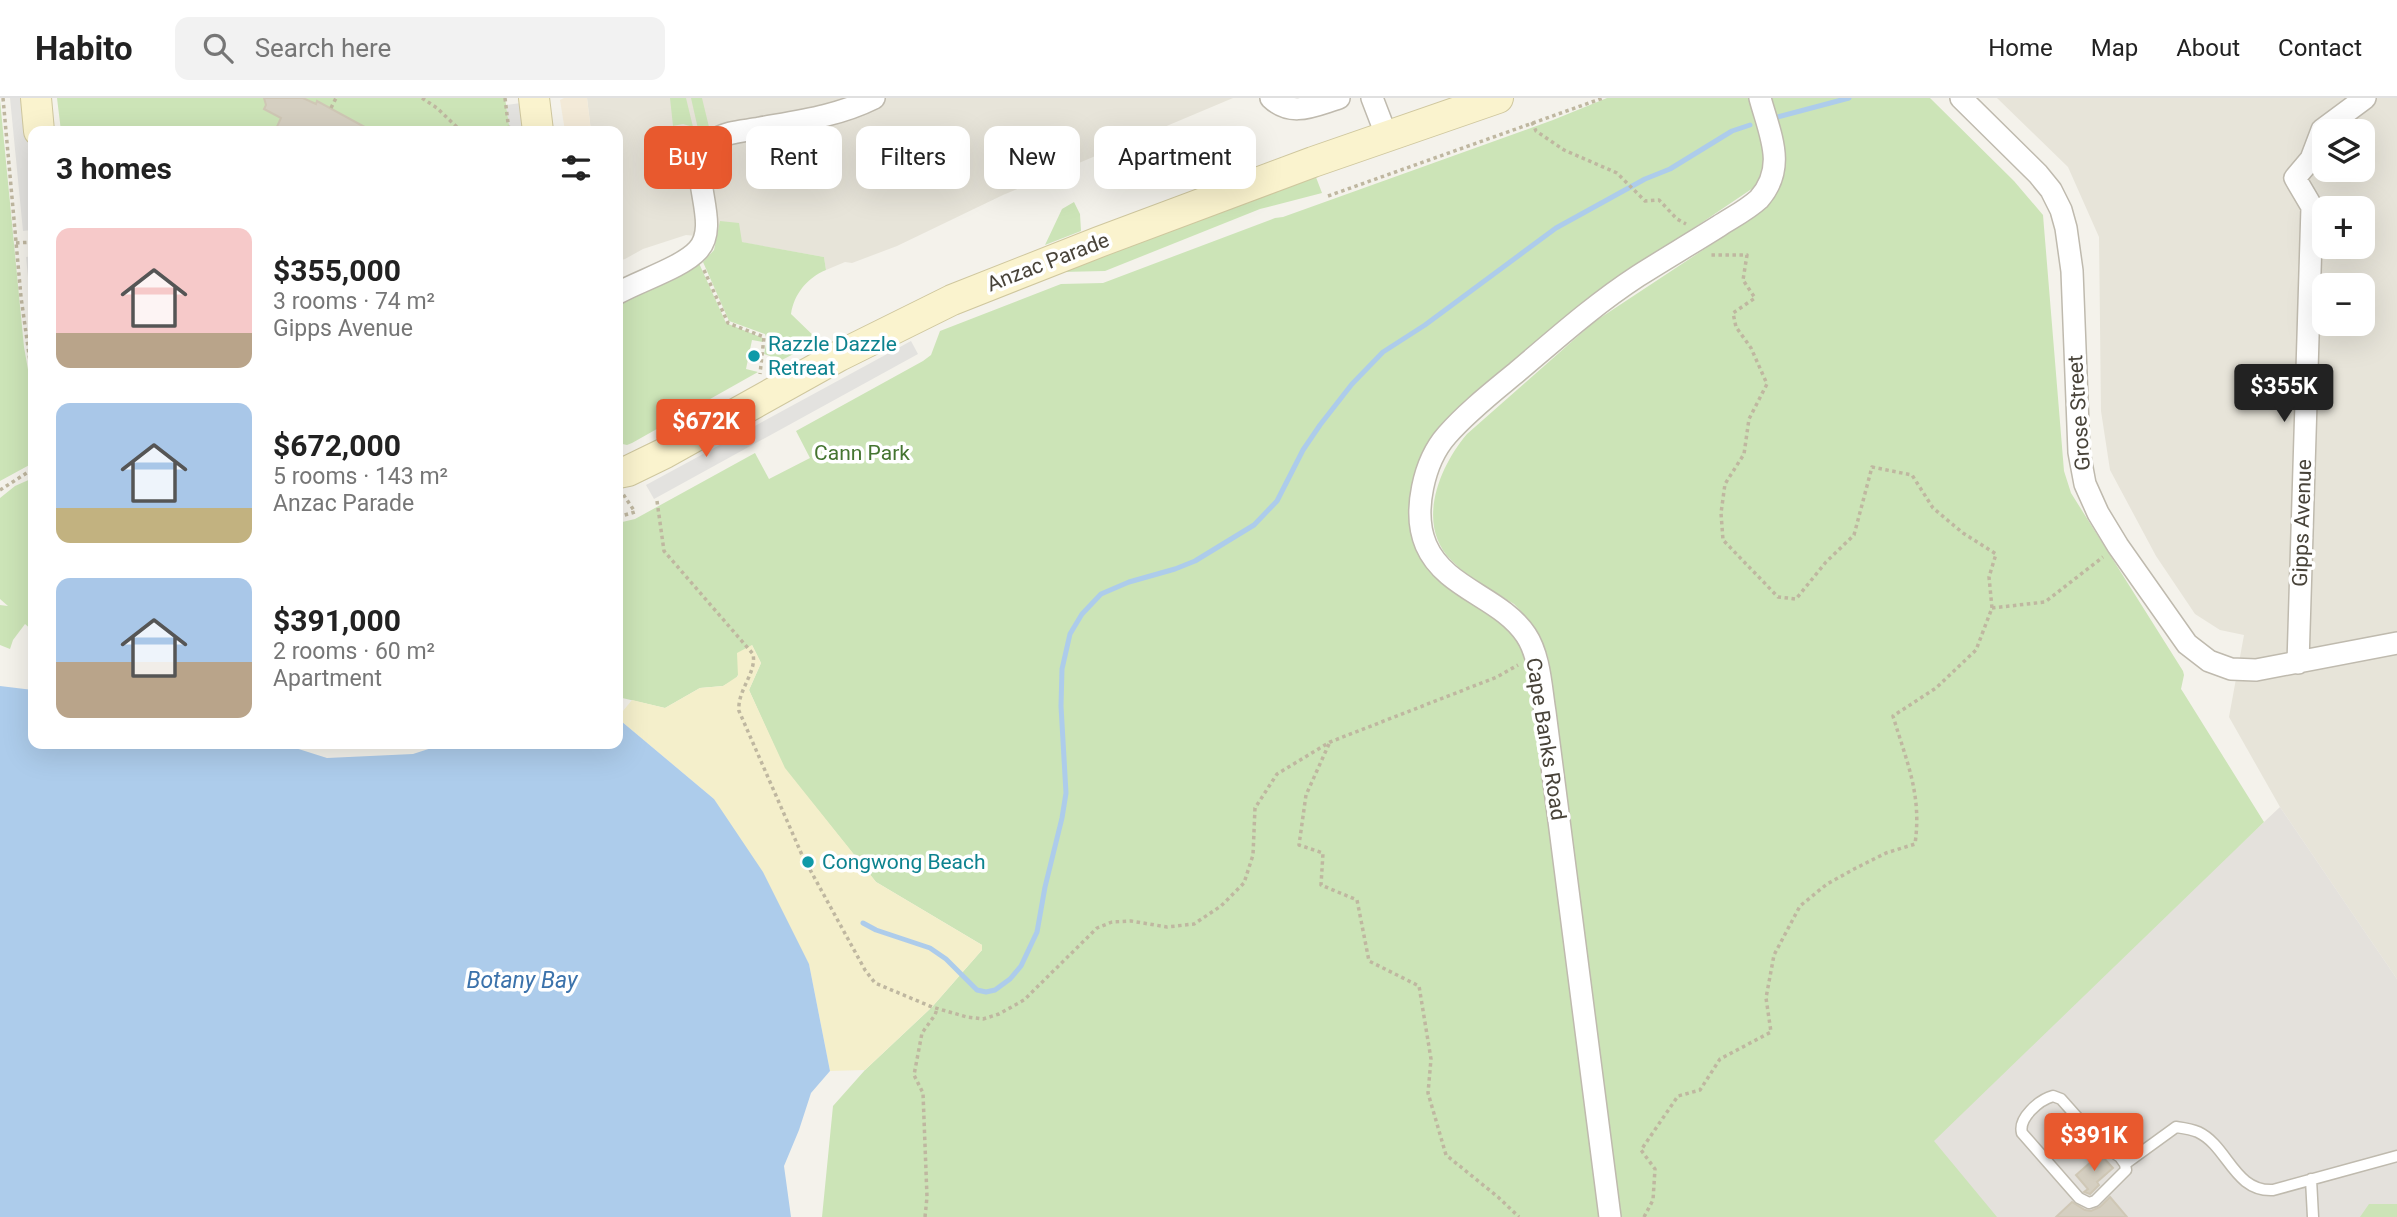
<!DOCTYPE html>
<html lang="en">
<head>
<meta charset="utf-8">
<style>
	:root { --surface:#fff; --page:#f2f2f2; --text:#222; --muted:#767676; --line:#e0e0e0; --accent:#e8592e }
	body { margin:0; font-family:Roboto,sans-serif; background:var(--page); color:var(--text); height:100vh; display:flex; flex-direction:column; font-size:26px; white-space:nowrap }
	* { box-sizing:border-box; margin:0 }
	p { font-size:23px; color:var(--muted) }
	.icon { flex:none; width:38px; height:38px; fill:none; stroke:currentColor; stroke-width:2; stroke-linecap:round; stroke-linejoin:round }
	.map { position:relative; flex:1; overflow:hidden }
	.panel { position:absolute; left:28px; top:28px; width:595px; height:623px; display:flex; flex-direction:column; background:var(--surface); border-radius:14px; box-shadow:0 7px 28px #0002 }
	.panel>* { flex:none }
	.hud { position:absolute; left:644px; top:28px; width:665px; height:63px; display:flex; gap:14px }
	.controls { position:absolute; left:2312px; top:21px; display:grid; gap:14px }
	.controls a { display:grid; place-items:center; width:63px; height:63px; border-radius:14px; background:var(--surface); box-shadow:0 7px 28px #0002; font-size:35px }
	.price { position:absolute; translate:-50% -60px; padding:0 16px; border-radius:7px; background:var(--accent); color:#fff; font-size:23px; line-height:46px; filter:drop-shadow(0 2px 4px #0008) }
	.price::after { content:''; position:absolute; left:50%; top:42px; width:21px; height:16px; margin-left:-10px; background:inherit; clip-path:polygon(0 0,100% 0,50% 100%) }
	.price.active { background:#222; color:#fff }
	ul { padding:0; list-style:none }
	li { display:flex; align-items:center; gap:21px; height:175px; padding:0 28px }
	li span { display:grid; place-items:center; flex:none; width:196px; height:140px; border-radius:14px; color:#555 }
	li>.icon { margin-inline-start:auto }
	span .icon { width:84px; height:84px; fill:#fffc; stroke-width:1 }
	li b { font-size:30px }
	h2 { display:flex; justify-content:space-between; align-items:center; height:84px; padding:0 28px; font-size:30px }
	.pill { padding:0 24px; border-radius:14px; background:var(--surface); box-shadow:0 7px 28px #0002; font-size:24px; line-height:63px }
	.pill.active { background:var(--accent); color:#fff }
	header { display:flex; align-items:center; gap:42px; box-sizing:border-box; height:98px; padding:0 35px; background:var(--surface); border-bottom:2px solid var(--line) }
	header strong { font-size:33px }
	nav { display:flex; gap:38px; margin-inline-start:auto; font-size:24px }
	.search { width:490px; height:63px; background:var(--page); display:flex; align-items:center; gap:18px; box-sizing:border-box; padding:0 24px; border-radius:14px; color:var(--muted); font-size:26px }
	.map>svg:first-child { display:block }
	.residential { fill:#e7e4d9; fill-rule:evenodd }
	.commercial { fill:#f3ead8 }
	.industrial { fill:#e4e1dc }
	.green { fill:#cce4b7 }
	.sand { fill:#f4efcb }
	.parking { fill:#e3e2df }
	.water { fill:#adcceb }
	.lines { fill:none; stroke-linecap:round; stroke-linejoin:round }
	.stream { stroke:#adcceb; stroke-width:5 }
	.building { fill:#d5cfc1; stroke:#cfc7b5; stroke-width:2 }
	.service-casing { stroke:#bfbaae; stroke-width:13 }
	.minor-casing { stroke:#bfbaae; stroke-width:24 }
	.secondary-casing { stroke:#cfc79e; stroke-width:32 }
	.path { stroke:#bfb7a0; stroke-width:3.5; stroke-dasharray:3.5 3.5; stroke-linecap:butt }
	.service { stroke:#fff; stroke-width:10 }
	.minor { stroke:#fff; stroke-width:21 }
	.secondary { stroke:#faf3ce; stroke-width:30 }
	.culture-dot { fill:#0f9aa8; stroke:#fff; stroke-width:2.5 }
	.labels { text-anchor:middle; dominant-baseline:central; stroke-width:7; stroke-linejoin:round; paint-order:stroke }
	.street-label { font-size:21px; fill:#484339; stroke:#fff }
	.culture-label { font-size:21px; fill:#0d838f; stroke:#fff; text-anchor:start }
	.park-label { font-size:21px; fill:#457531; stroke:#fff }
	.water-label { font-size:23px; font-style:italic; fill:#3b72ab; stroke:#fff }
</style>
</head>
<body>
<header>
<strong>Habito</strong>
<div class="search"><svg class="icon" aria-label="search" viewBox="0 0 24 24"><circle cx="10" cy="10" r="6"/><path d="M15 15l6 6"/></svg>Search here</div>
<nav><a>Home</a><a>Map</a><a>About</a><a>Contact</a></nav>
</header>
<div class="map">
<svg width="2397" height="1119" viewBox="0 0 2397 1119">
	<rect width="100%" height="100%" fill="#f4f2eb"/>
	<!-- residential -->
	<path class="residential" d="M 587,0 L 1233,0 L 1003,97 L 897,148 L 852,165 L 845,164 L 826,172 L 824,159 L 718,140 L 686,137 L 643,151 L 625,161 L 618,163 L 618,33 L 591,33 Z
		M 1997,0 L 2397,0 L 2397,881 L 2280,709 L 2229,619 L 2244,537 L 2220,532 L 2195,516 L 2156,458 L 2110,372 L 2101,313 L 2099,139 L 2068,69 ZM 2324,33 L 2362,33 L 2362,72 L 2324,72 ZM 2324,110 L 2362,110 L 2362,149 L 2324,149 ZM 2324,187 L 2362,187 L 2362,226 L 2324,226 Z"/>
	<!-- commercial -->
	<path class="commercial" d="M 564,0 L 587,0 L 591,33 L 565,33 L 560,2 Z"/>
	<!-- industrial -->
	<path class="industrial" d="M 2280,709 L 2397,881 L 2397,1119 L 1859,1119 L 2027,947 Z"/>
	<!-- green -->
	<path class="green" d="M 57,0 L 505,0 L 510,33 L 61,33 Z
		M 670,0 L 686,0 L 693,29 L 683,26 L 673,28 Z
		M 691,0 L 702,0 L 709,29 L 703,34 L 698,31 Z
		M 1607,0 L 1751,0 L 1767,55 L 1766,73 L 1759,86 L 1590,200 L 1444,329 L 1414,430 L 1518,539 L 1530,566 L 1600,1119 L 822,1119 L 833,1008 L 865,972 L 932,909 L 982,852 L 982,847 L 876,784 L 784,670 L 749,592 L 761,565 L 752,547 L 736,581 L 723,588 L 700,590 L 665,610 L 618,599 L 618,425 L 635,421 L 755,355 L 769,381 L 810,360 L 796,333 L 923,263 L 931,257 L 940,233 L 1061,186 L 1103,185 L 1275,120 L 1283,119 L 1553,22 Z
		M 1770,0 L 1930,0 L 2014,83 L 2043,117 L 2064,373 L 2071,395 L 2183,573 L 2184,577 L 2181,591 L 2183,594 L 2264,724 L 1934,1043 L 1997,1119 L 1621,1119 L 1549,563 C 1543,540 1531,523 1514,506 C 1494,493 1469,481 1452,463 C 1415,427 1439,369 1467,336 L 1594,224 L 1756,117 C 1798,81 1784,46 1770,0 Z
		M 0,2 L 24,249 L 33,300 L 33,365 L 0,383 Z
		M 1314,74 L 1322,95 L 1260,111 L 1105,173 L 1061,174 Z
		M 1074,104 L 1080,116 L 1081,133 L 1045,147 L 1062,111 Z
		M 720,123 L 739,125 L 742,144 L 824,159 L 826,172 C 807,180 794,196 791,216 L 819,243 L 774,266 L 770,258 L 764,256 L 767,242 L 765,236 L 729,223 L 703,164 L 714,152 Z
		M 698,163 L 726,225 L 763,240 L 763,244 L 752,242 L 746,271 L 758,274 L 632,345 L 627,347 L 618,345 L 618,205 Z
		M 33,380 L 33,533 L 25,526 L 13,542 L 10,551 L 0,547 L 0,507 L 8,508 L 0,501 L 0,400 L 15,388 Z
		M 2369,1106 L 2397,1106 L 2397,1119 L 2360,1119 Z"/>
	<!-- sand -->
	<path class="sand" d="M 752,547 L 761,565 L 749,592 L 785,670 L 876,784 L 982,847 L 982,852 L 932,909 L 865,972 L 830,973 L 809,866 L 714,701 L 621,623 L 623,613 L 632,602 L 665,610 L 700,590 L 723,588 L 738,578 L 737,555 Z"/>
	<!-- parking -->
	<path class="parking" d="M 10,0 L 27,0 L 33,62 L 33,132 L 23,133 Z
		M 521,5 L 524,33 L 510,33 L 506,7 Z
		M 33,158 L 33,230 L 26,159 Z
		M 911,243 L 918,256 L 654,401 L 646,387 Z"/>
	<!-- water -->
	<path class="water" d="M 0,588 L 33,592 L 33,646 L 209,646 L 222,650 L 289,648 L 327,660 L 413,656 L 444,646 L 618,646 L 618,623 L 621,623 L 714,701 L 763,774 L 809,866 L 830,973 L 811,995 L 799,1032 L 784,1068 L 791,1119 L 0,1119 Z"/>
	<g class="lines">
		<!-- stream -->
		<path class="stream" d="M 1774,20 L 1849,0
			M 863,825 L 876,832 L 930,850 L 946,861 L 977,892 L 986,894 L 995,892 L 1010,881 L 1021,868 L 1037,834 L 1045,789 L 1062,720 L 1066,695 L 1061,608 L 1062,571 L 1070,536 L 1082,516 L 1101,496 L 1129,484 L 1175,471 L 1195,463 L 1254,427 L 1277,403 L 1303,352 L 1320,327 L 1352,286 L 1383,254 L 1425,227 L 1556,130 L 1645,81 L 1670,71 L 1732,33 L 1750,27"/>
	</g>
	<!-- building -->
	<path class="building" d="M 264,0 L 303,0 L 316,6 L 317,3 L 372,33 L 275,33 L 281,20 L 264,11 L 266,7 Z
		M 2100,1056 L 2113,1070 L 2097,1084 L 2099,1087 L 2090,1096 L 2084,1094 L 2088,1091 L 2076,1077 Z
		M 2110,1099 L 2127,1119 L 2056,1119 L 2072,1104 L 2085,1112 L 2091,1113 L 2100,1109 Z"/>
	<g class="lines">
		<defs>
			<path id="service" d="M 2053,998 L 2061,1001 L 2101,1046 L 2120,1059 L 2125,1066 L 2126,1072 L 2095,1103 L 2089,1105 L 2079,1100 L 2022,1035 C 2018,1020 2039,1002 2053,998 Z
				M 2125,1066 L 2176,1029 C 2183,1030 2191,1031 2198,1034 C 2228,1048 2234,1094 2273,1092 L 2397,1058
				M 2311,1081 L 2313,1119"/>
			<path id="minor" d="M 1271,0 C 1292,20 1315,7 1339,0
				M 1372,0 L 1387,39
				M 1961,0 L 2038,76 L 2051,92 L 2061,112 L 2066,130 L 2072,173 L 2079,354 L 2085,386 L 2098,415 L 2118,448 L 2187,546 L 2209,563 L 2231,571 L 2256,572 L 2397,545
				M 618,195 C 639,183 683,169 698,152 C 724,123 679,66 714,42 C 727,33 746,33 760,30 C 799,23 838,18 874,0
				M 2298,565 L 2312,109 L 2295,80 L 2311,61 L 2322,32 L 2365,0
				M 1610,1119 L 1545,614 C 1541,590 1540,558 1526,537 C 1501,499 1445,491 1426,447 C 1412,414 1424,363 1447,337 C 1468,313 1494,293 1518,273 C 1557,240 1595,206 1638,178 C 1665,161 1692,145 1719,128 C 1733,119 1747,112 1759,101 C 1787,69 1770,37 1760,0"/>
			<path id="secondary" d="M 36,0 L 39,33
				M 534,0 L 538,33
				M 618,375 L 628,373 L 665,355 L 839,258 L 952,202 L 1099,144 L 1313,64 L 1498,0"/>
		</defs>
		<!-- service casing -->
		<use href="#service" class="service-casing"/>
		<!-- minor casing -->
		<use href="#minor" class="minor-casing"/>
		<!-- secondary casing -->
		<use href="#secondary" class="secondary-casing"/>
		<!-- path -->
		<path class="path" d="M 3,0 L 21,199 L 33,285
			M 422,0 L 437,10 L 461,33
			M 505,0 L 509,33
			M 331,10 L 336,0
			M 1532,24 L 1536,33 L 1564,52 L 1617,75 L 1645,103 L 1659,102 L 1677,121 L 1686,126
			M 1328,98 L 1603,0
			M 16,145 L 33,144
			M 704,172 L 728,225 L 764,239 L 760,276
			M 0,392 L 33,371
			M 657,403 L 664,453 L 753,556 C 757,575 737,592 739,613 L 802,757 L 865,872 L 875,885 L 932,909 L 967,919 L 983,921 L 999,916 L 1024,902 L 1097,830 L 1112,824 L 1131,823 L 1167,829 L 1194,826 L 1221,808 L 1244,785 L 1253,757 L 1255,710 L 1277,676 L 1330,644 L 1497,579 L 1518,567
			M 618,419 L 635,414 L 623,396
			M 1992,510 L 2045,504 L 2103,459
			M 1329,646 L 1306,697 L 1299,747 L 1323,755 L 1321,787 L 1357,802 L 1369,863 L 1419,888 L 1431,961 L 1428,995 L 1446,1057 L 1498,1099 L 1519,1119
			M 925,1119 L 927,1099 L 923,995 L 914,977 L 922,935 L 935,917 L 937,911
			M 1644,1119 L 1653,1102 L 1655,1071 L 1641,1052 L 1678,998 L 1700,992 L 1720,961 L 1771,934 L 1766,900 L 1774,857 L 1800,808 L 1827,786 L 1856,770 L 1886,755 L 1915,746 C 1922,697 1907,665 1893,618 L 1936,590 L 1976,552 L 1992,510 L 1989,479 L 1996,456 L 1963,435 L 1933,410 L 1912,377 L 1872,369 L 1854,437 L 1826,464 L 1796,501 L 1778,499 L 1723,442 L 1721,415 L 1725,386 L 1744,356 L 1749,321 L 1767,286 L 1751,250 L 1736,229 L 1733,215 L 1755,200 L 1743,182 L 1747,157 L 1710,157"/>
		<!-- service -->
		<use href="#service" class="service"/>
		<!-- minor -->
		<use href="#minor" class="minor"/>
		<!-- secondary -->
		<use href="#secondary" class="secondary"/>
	</g>
	<!-- markers -->
	<g class="culture-dot">
		<circle cx="754" cy="258" r="7"/>
		<circle cx="808" cy="764" r="7"/>
	</g>
	<g class="labels">
		<!-- street labels -->
		<g class="street-label">
			<text transform="translate(1048 164) rotate(-21)">Anzac Parade</text>
			<text transform="translate(2079 315) rotate(-94)">Grose Street</text>
			<text transform="translate(2302 425) rotate(-88)">Gipps Avenue</text>
			<text transform="translate(1546 641) rotate(81)">Cape Banks Road</text>
		</g>
		<!-- culture labels -->
		<g class="culture-label">
			<text x="768" y="246">Razzle Dazzle<tspan x="768" dy="24">Retreat</tspan></text>
			<text x="822" y="764">Congwong Beach</text>
		</g>
		<!-- park labels -->
		<g class="park-label">
			<text x="862" y="355">Cann Park</text>
		</g>
		<!-- water labels -->
		<g class="water-label">
			<text x="522" y="882">Botany Bay</text>
		</g>
	</g>
</svg>
<div class="controls">
<a><svg class="icon" aria-label="layers" viewBox="0 0 24 24"><path d="M12 4l9 5-9 5-9-5zM3 14l9 5 9-5"/></svg></a>
<a>+</a>
<a>−</a>
</div>
<b class="price active" style="left:2284px;top:326px">$355K</b>
<b class="price" style="left:706px;top:361px">$672K</b>
<b class="price" style="left:2094px;top:1075px">$391K</b>
<div class="hud">
<a class="pill active">Buy</a>
<a class="pill">Rent</a>
<a class="pill">Filters</a>
<a class="pill">New</a>
<a class="pill">Apartment</a>
</div>
<section class="panel">
<h2>3 homes<svg class="icon" aria-label="filters" viewBox="0 0 24 24"><path d="M4 7h16M4 17h16"/><circle cx="9" cy="7" r="2"/><circle cx="15" cy="17" r="2"/></svg></h2>
<ul>
<li><span style="background:linear-gradient(#f6c9c9 75%,#b9a48a 0)"><svg class="icon" aria-label="home" viewBox="0 0 24 24"><path d="M3 11l9-7 9 7M6 9v11h12V9"/></svg></span><div><b>$355,000</b><p>3 rooms · 74 m²</p><p>Gipps Avenue</p></div></li>
<li><span style="background:linear-gradient(#a9c7e8 75%,#c2b280 0)"><svg class="icon" aria-label="home" viewBox="0 0 24 24"><path d="M3 11l9-7 9 7M6 9v11h12V9"/></svg></span><div><b>$672,000</b><p>5 rooms · 143 m²</p><p>Anzac Parade</p></div></li>
<li><span style="background:linear-gradient(#a9c7e8 60%,#b9a48a 0)"><svg class="icon" aria-label="home" viewBox="0 0 24 24"><path d="M3 11l9-7 9 7M6 9v11h12V9"/></svg></span><div><b>$391,000</b><p>2 rooms · 60 m²</p><p>Apartment</p></div></li>
</ul>
</section>
</div>
</body>
</html>
